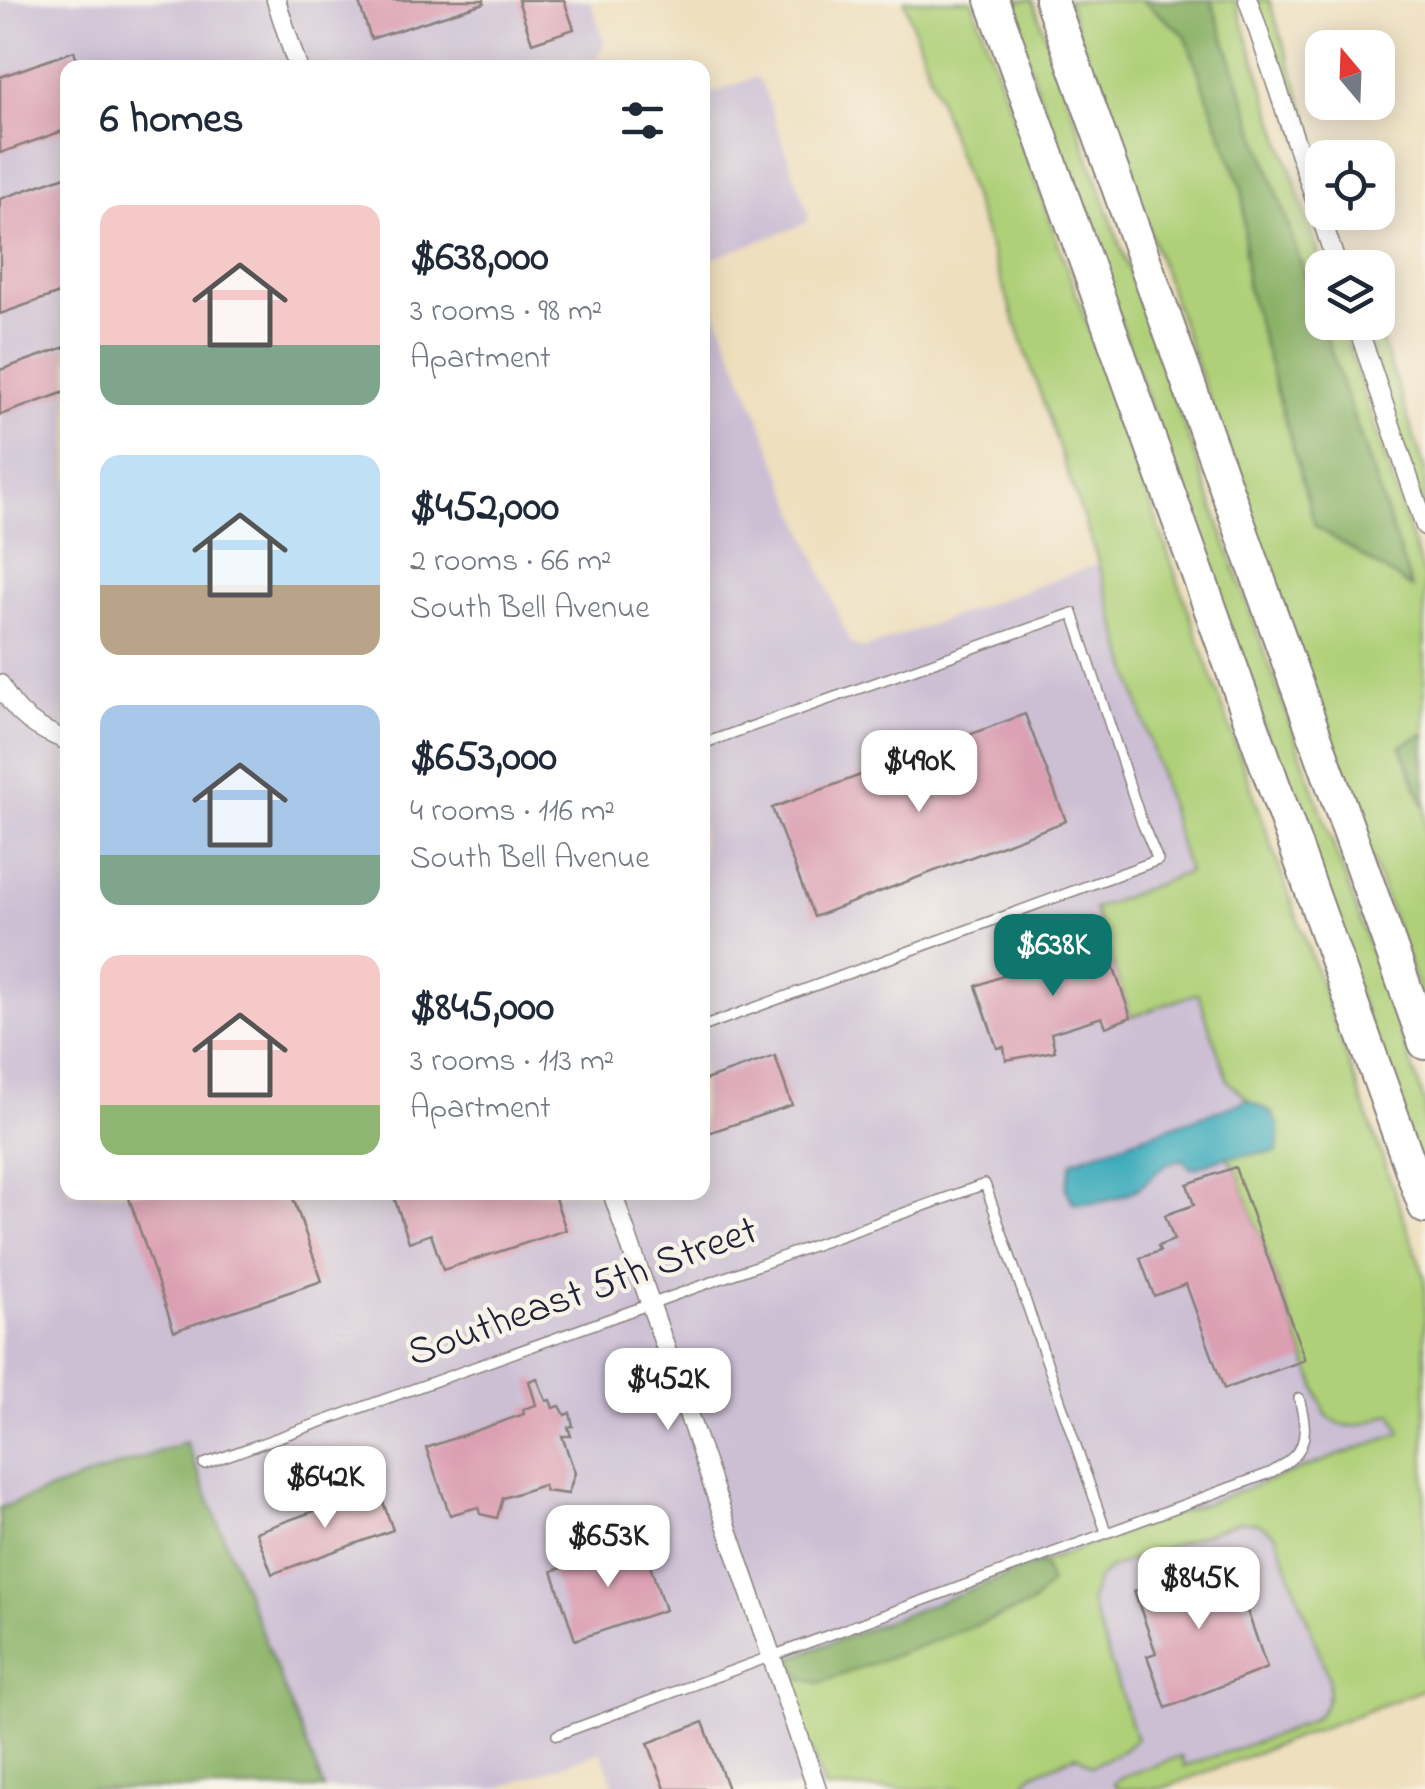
<!DOCTYPE html>
<html lang="en">
<head>
<meta charset="utf-8">
<style>
	:root { --surface:#fff; --page:#f2f2f3; --text:#1f2937; --muted:#747a83; --accent:#0f766e }
	body { margin:0; font-family:"Indie Flower",sans-serif; background:var(--page); color:var(--text); height:100vh; display:flex; flex-direction:column; font-size:38px; white-space:nowrap }
	* { box-sizing:border-box; margin:0 }
	p { font-size:32px; color:var(--muted) }
	.icon { flex:none; width:55px; height:55px; fill:none; stroke:currentColor; stroke-width:2; stroke-linecap:round; stroke-linejoin:round }
	.map { position:relative; flex:1; overflow:hidden }
	.panel { position:absolute; left:60px; top:60px; width:650px; height:1140px; display:flex; flex-direction:column; background:var(--surface); border-radius:20px; box-shadow:0 5px 25px #0003 }
	.panel>* { flex:none }
	.needle { width:65px; rotate:341deg }
	.tools { position:absolute; left:1305px; top:30px; display:grid; gap:20px }
	.tools a { display:grid; place-items:center; width:90px; height:90px; border-radius:20px; background:var(--surface); box-shadow:0 5px 25px #0003; font-size:50px }
	.price { position:absolute; translate:-50% -85px; padding:0 22px; border-radius:20px; background:#fff; color:#222; font-size:32px; line-height:65px; filter:drop-shadow(0 2px 5px #0008) }
	.price::after { content:''; position:absolute; left:50%; top:60px; width:30px; height:22px; margin-left:-15px; background:inherit; clip-path:polygon(0 0,100% 0,50% 100%) }
	.price.on { background:var(--accent); color:#fff }
	ul { padding:0; list-style:none }
	li { display:flex; align-items:center; gap:30px; height:250px; padding:0 40px }
	li span { display:grid; place-items:center; flex:none; width:280px; height:200px; border-radius:20px; color:#555 }
	li>.icon { margin-inline-start:auto }
	span .icon { width:120px; height:120px; fill:#fffc; stroke-width:1 }
	li b { font-size:42px }
	h2 { display:flex; justify-content:space-between; align-items:center; height:120px; padding:0 40px; font-size:42px }
	.map>svg:first-child { display:block }
	.industrial { fill:#ccbfd4 }
	.green { fill:#afd078; stroke:#68795a; stroke-width:2.5 }
	.forest { fill:#8bb268; stroke:#566a52; stroke-width:2.5 }
	.water { fill:#3eacbc; stroke:#30677c; stroke-width:2.5 }
	.building { fill:#db9fb2 }
	.lines { fill:none; stroke-linecap:round; stroke-linejoin:round }
	.lane-casing { stroke:#88807c; stroke-width:12 }
	.street-casing { stroke:#88807c; stroke-width:21 }
	.highway-casing { stroke:#88807c; stroke-width:36 }
	.lane { stroke:#fff; stroke-width:9 }
	.street { stroke:#fff; stroke-width:18 }
	.highway { stroke:#fff; stroke-width:32 }
	.labels { text-anchor:middle; dominant-baseline:central; stroke-width:9; stroke-linejoin:round; paint-order:stroke }
	.street-label { font-size:42px; fill:#22223b; stroke:#f7f3e8 }
</style>
</head>
<body>
<div class="map">
<svg width="1425" height="1789" viewBox="0 0 1425 1789">
	<rect width="100%" height="100%" fill="#f7f3e8"/>
	<filter id="ink" filterUnits="userSpaceOnUse"><feTurbulence type="fractalNoise" baseFrequency=".01" numOctaves="2"/><feDisplacementMap in="SourceGraphic" scale="20" xChannelSelector="R" yChannelSelector="G"/><feConvolveMatrix kernelMatrix="1 2 1 2 8 2 1 2 1" color-interpolation-filters="sRGB"/></filter>
	<filter id="wash" filterUnits="userSpaceOnUse"><feTurbulence type="fractalNoise" baseFrequency=".0048" numOctaves="4" result="noise"/><feDisplacementMap in="SourceGraphic" scale="40" xChannelSelector="R" yChannelSelector="G"/><feGaussianBlur stdDeviation="2.25" result="paint"/><feColorMatrix in="noise" values="0 0 0 0 0 0 0 0 0 0 0 0 0 0 0 0 0 1.4 0 .05"/><feComposite in="paint" operator="in"/></filter>
	<g filter="url(#wash)">
		<rect width="100%" height="100%" fill="#eedfbe"/>
		<!-- industrial -->
		<path class="industrial" d="M 0,0 L 590,0 L 605,43 L 591,68 L 68,68 L 68,1192 L 702,1192 L 702,97 L 756,77 L 762,84 L 809,216 L 805,224 L 711,259 L 706,275 L 708,291 L 850,643 L 863,649 L 1098,564 L 1425,1484 L 1425,1689 L 1161,1789 L 615,1789 L 601,1751 L 497,1789 L 324,1789 L 186,1442 L 0,1508 Z"/>
		<!-- green -->
		<path class="green" d="M 904,0 L 972,0 L 1425,1278 L 1425,1689 L 1161,1789 L 1118,1789 L 1114,1783 L 1121,1777 L 1181,1756 L 1184,1766 C 1210,1757 1304,1729 1319,1714 C 1330,1702 1329,1690 1328,1676 L 1276,1534 L 1257,1523 L 1240,1521 L 1110,1568 L 1097,1580 L 1090,1601 L 1136,1739 L 1125,1749 L 1092,1766 L 1077,1755 L 1031,1775 L 1020,1789 L 825,1789 L 779,1663 L 791,1658 L 801,1679 L 1044,1567 L 1037,1564 L 1401,1433 L 1392,1413 C 1366,1423 1349,1436 1326,1415 L 1235,1167 L 1226,1157 L 1277,1152 L 1273,1113 L 1248,1100 L 1228,1081 L 1198,993 L 1131,1017 L 1094,909 L 1188,872 L 1095,552 Z
			M 1006,0 L 1033,0 L 1425,1103 L 1425,1183 Z
			M 1067,0 L 1142,0 L 1185,35 L 1243,192 L 1246,282 L 1411,586 L 1211,0 L 1235,0 L 1323,267 L 1322,322 L 1341,323 L 1425,580 L 1425,733 L 1401,746 L 1425,808 L 1425,1009 Z
			M 1255,0 L 1269,0 L 1322,160 L 1322,206 Z
			M 1361,323 L 1376,323 L 1425,469 L 1425,518 Z"/>
		<!-- forest -->
		<path class="forest" d="M 1142,0 L 1211,0 L 1412,588 L 1315,526 L 1246,282 L 1243,192 L 1185,35 Z
			M 1425,733 L 1425,808 L 1401,746 Z
			M 186,1442 L 324,1789 L 0,1789 L 0,1508 Z
			M 1037,1564 L 1044,1567 L 1051,1583 L 1031,1605 L 820,1683 L 801,1679 L 791,1658 Z"/>
		<!-- water -->
		<path class="water" d="M 1248,1100 C 1274,1113 1285,1120 1277,1152 L 1226,1157 L 1192,1169 L 1182,1159 C 1160,1166 1164,1165 1149,1180 C 1131,1197 1097,1206 1073,1203 L 1066,1188 L 1072,1161 Z"/>
		<g id="blocks">
			<!-- building -->
			<path class="building" d="M 358,0 L 484,0 L 484,3 L 371,39 Z
				M 518,0 L 564,0 L 574,29 L 532,43 Z
				M 74,51 L 80,68 L 68,68 L 68,129 L 0,153 L 0,77 Z
				M 68,175 L 68,290 L 0,314 L 0,199 Z
				M 68,346 L 68,391 L 0,415 L 0,370 Z
				M 1025,714 L 1066,821 L 814,917 L 772,808 Z
				M 1103,937 L 1131,1017 L 1106,1027 L 1102,1017 L 1051,1033 L 1055,1051 L 1006,1060 L 1004,1047 L 997,1048 L 976,986 Z
				M 775,1056 L 792,1105 L 702,1135 L 702,1081 Z
				M 1235,1167 L 1305,1360 L 1224,1389 L 1186,1284 L 1154,1296 L 1140,1258 L 1160,1251 L 1158,1246 L 1174,1240 L 1165,1215 L 1194,1205 L 1187,1184 Z
				M 127,1192 L 291,1192 L 322,1281 L 174,1331 Z
				M 406,1192 L 553,1192 L 566,1230 L 443,1270 L 431,1234 L 409,1242 L 394,1197 Z
				M 537,1378 L 546,1401 L 550,1400 L 553,1408 L 560,1406 L 565,1415 L 570,1413 L 573,1426 L 568,1427 L 571,1436 L 562,1436 L 575,1473 L 568,1494 L 546,1491 L 543,1485 L 503,1498 L 497,1518 L 480,1514 L 478,1507 L 450,1515 L 426,1448 L 524,1414 L 523,1409 L 536,1405 L 529,1381 Z
				M 378,1488 L 393,1530 L 272,1574 L 256,1532 Z
				M 642,1541 L 665,1610 L 575,1640 L 552,1571 Z
				M 1229,1558 L 1267,1668 L 1166,1708 L 1147,1656 L 1156,1653 L 1134,1591 Z
				M 703,1722 L 728,1789 L 665,1789 L 648,1743 Z"/>
		</g>
	</g>
	<g filter="url(#ink)">
		<use href="#blocks" fill-opacity="0" stroke="#88807c" stroke-width="2.5"/>
		<g class="lines">
			<defs>
				<path id="lane" d="M 702,744 L 1073,613 L 1142,823 L 1158,860 L 702,1027
					M 204,1464 L 985,1184 L 1106,1532
					M 557,1735 L 1270,1473 C 1306,1453 1310,1439 1299,1398"/>
				<path id="street" d="M 276,0 L 298,68
					M 1248,0 L 1338,268
					M 1356,322 L 1425,526
					M 0,684 C 15,715 37,729 68,741
					M 612,1192 L 817,1789"/>
				<path id="highway" d="M 992,0 L 1425,1207
					M 1051,0 L 1425,1043"/>
			</defs>
			<!-- lane casing -->
			<use href="#lane" class="lane-casing"/>
			<!-- street casing -->
			<use href="#street" class="street-casing"/>
			<!-- highway casing -->
			<use href="#highway" class="highway-casing"/>
			<!-- lane -->
			<use href="#lane" class="lane"/>
			<!-- street -->
			<use href="#street" class="street"/>
			<!-- highway -->
			<use href="#highway" class="highway"/>
		</g>
	</g>
	<g class="labels">
		<!-- street labels -->
		<g class="street-label">
			<text transform="translate(583 1293) rotate(-20)">Southeast 5th Street</text>
		</g>
	</g>
</svg>
<div class="tools">
<a><svg class="needle" viewBox="-14 -14 28 28"><path d="M0-13l5 13h-10z" fill="#e53935"/><path d="M0 13l5-13h-10z" fill="#747a83"/></svg></a>
<a><svg class="icon" aria-label="locate" viewBox="0 0 24 24"><circle cx="12" cy="12" r="6"/><path d="M12 2v4M12 18v4M2 12h4M18 12h4"/></svg></a>
<a><svg class="icon" aria-label="layers" viewBox="0 0 24 24"><path d="M12 4l9 5-9 5-9-5zM3 14l9 5 9-5"/></svg></a>
</div>
<b class="price" style="left:919px;top:815px">$490K</b>
<b class="price on" style="left:1053px;top:999px">$638K</b>
<b class="price" style="left:668px;top:1433px">$452K</b>
<b class="price" style="left:325px;top:1531px">$642K</b>
<b class="price" style="left:608px;top:1590px">$653K</b>
<b class="price" style="left:1199px;top:1632px">$845K</b>
<section class="panel">
<h2>6 homes<svg class="icon" aria-label="filters" viewBox="0 0 24 24"><path d="M4 7h16M4 17h16"/><circle cx="9" cy="7" r="2"/><circle cx="15" cy="17" r="2"/></svg></h2>
<ul>
<li><span style="background:linear-gradient(#f6c9c9 70%,#7fa58c 0)"><svg class="icon" aria-label="home" viewBox="0 0 24 24"><path d="M3 11l9-7 9 7M6 9v11h12V9"/></svg></span><div><b>$638,000</b><p>3 rooms · 98 m²</p><p>Apartment</p></div></li>
<li><span style="background:linear-gradient(#bfe0f5 65%,#b9a48a 0)"><svg class="icon" aria-label="home" viewBox="0 0 24 24"><path d="M3 11l9-7 9 7M6 9v11h12V9"/></svg></span><div><b>$452,000</b><p>2 rooms · 66 m²</p><p>South Bell Avenue</p></div></li>
<li><span style="background:linear-gradient(#a9c7e8 75%,#7fa58c 0)"><svg class="icon" aria-label="home" viewBox="0 0 24 24"><path d="M3 11l9-7 9 7M6 9v11h12V9"/></svg></span><div><b>$653,000</b><p>4 rooms · 116 m²</p><p>South Bell Avenue</p></div></li>
<li><span style="background:linear-gradient(#f6c9c9 75%,#8fb573 0)"><svg class="icon" aria-label="home" viewBox="0 0 24 24"><path d="M3 11l9-7 9 7M6 9v11h12V9"/></svg></span><div><b>$845,000</b><p>3 rooms · 113 m²</p><p>Apartment</p></div></li>
</ul>
</section>
</div>
</body>
</html>
